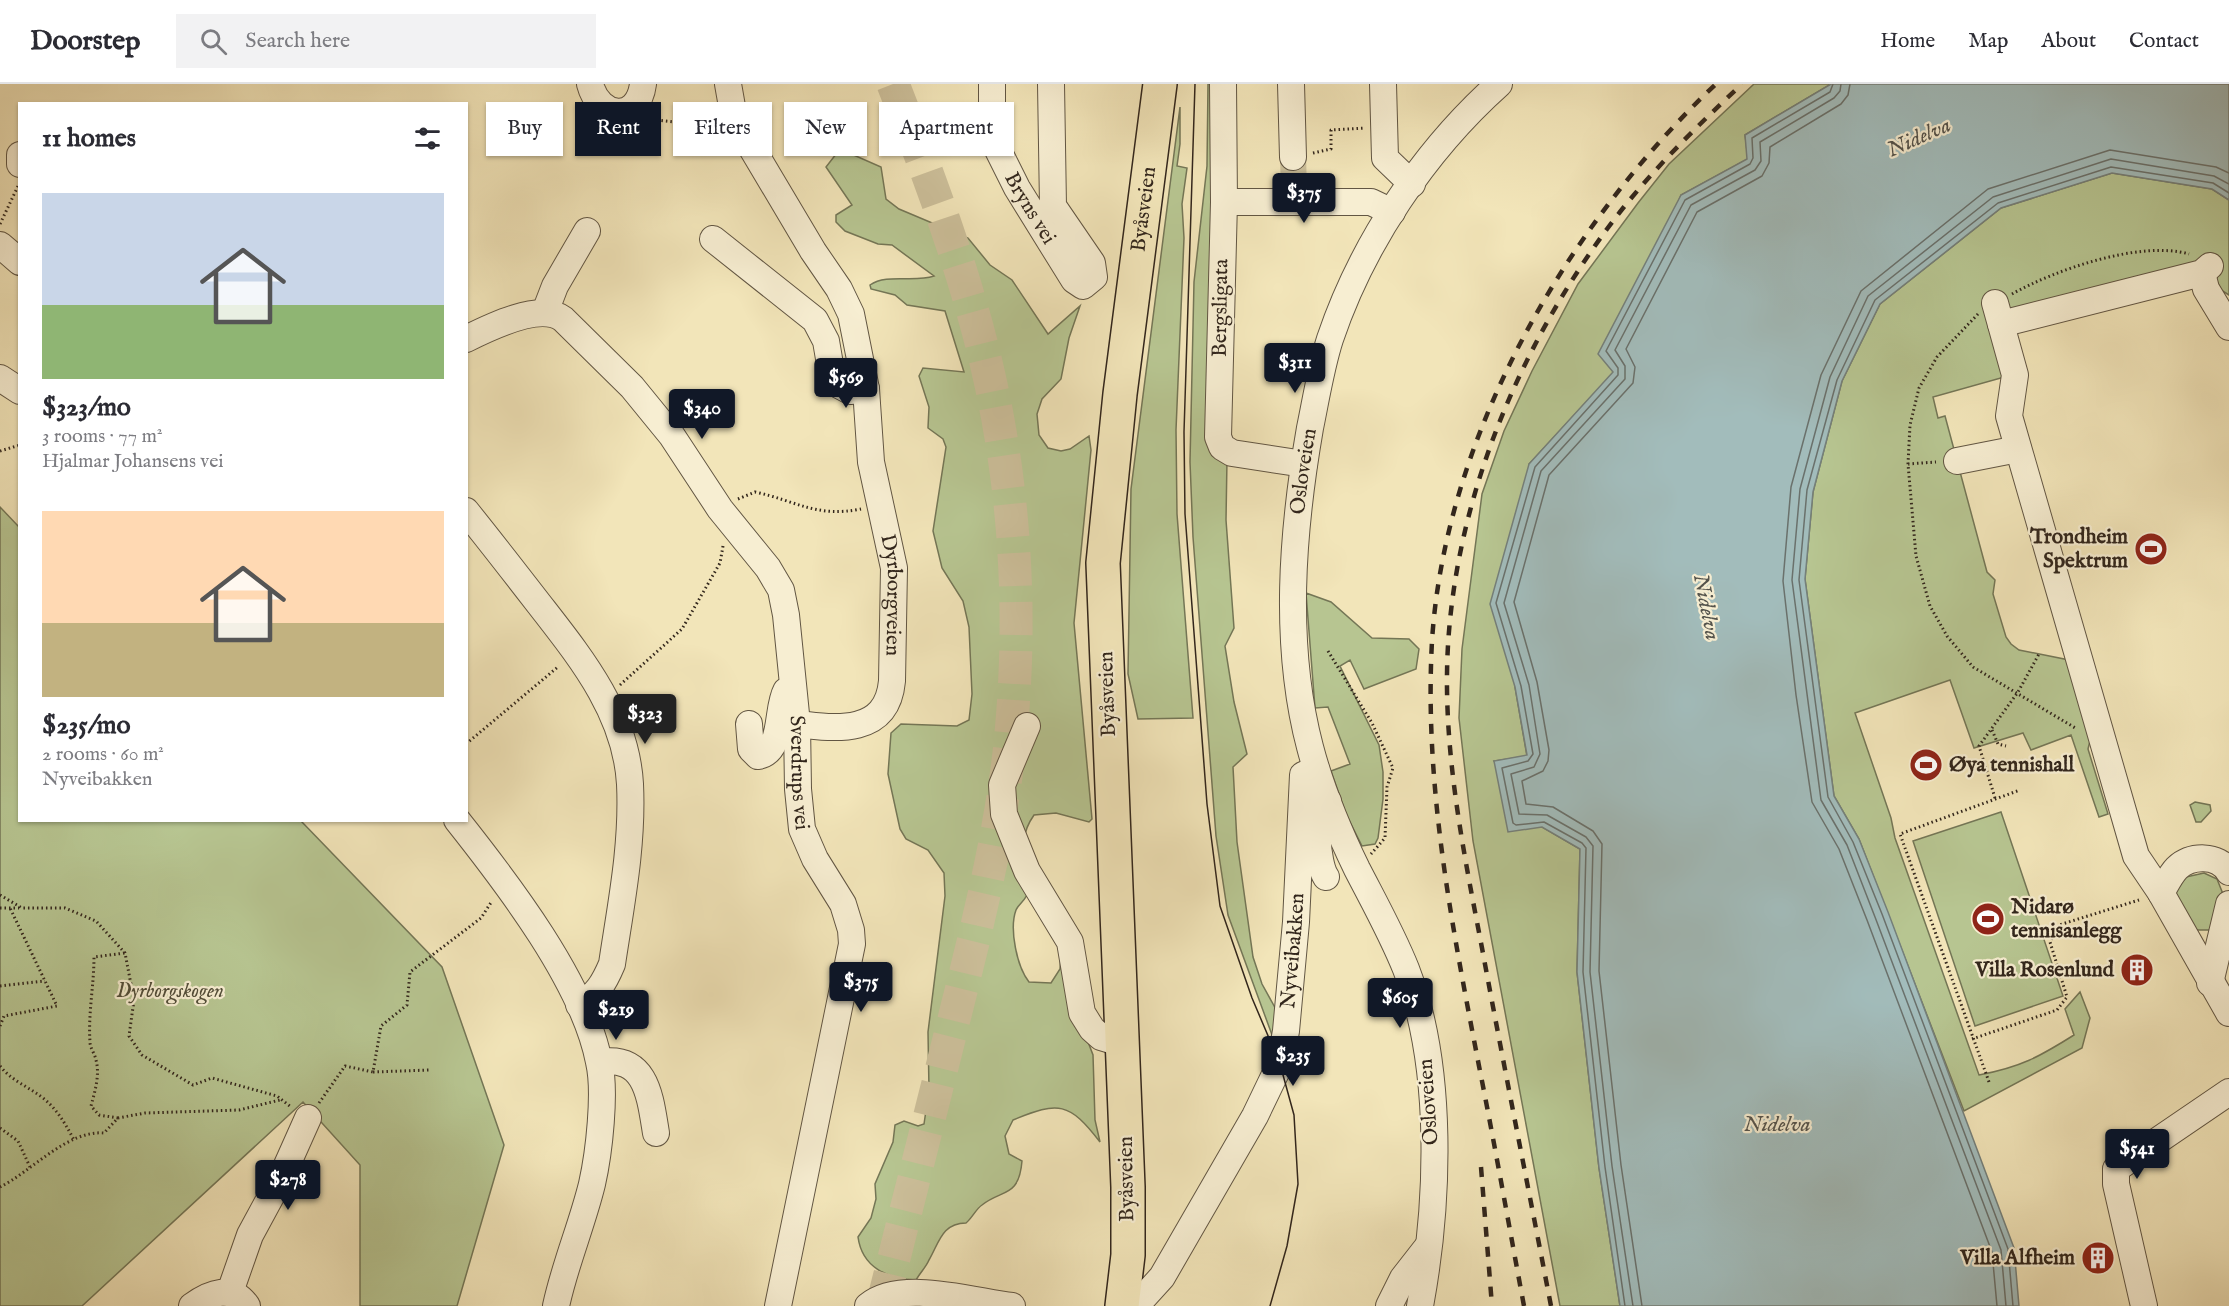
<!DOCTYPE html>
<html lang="en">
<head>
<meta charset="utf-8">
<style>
	:root { --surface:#fff; --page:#f2f2f3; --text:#2b2b33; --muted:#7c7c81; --line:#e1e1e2; --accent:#111827 }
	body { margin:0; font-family:"IM FELL English",serif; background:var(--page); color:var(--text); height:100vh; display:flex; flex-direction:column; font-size:22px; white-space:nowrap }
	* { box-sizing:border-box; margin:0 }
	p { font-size:20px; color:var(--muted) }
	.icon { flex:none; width:33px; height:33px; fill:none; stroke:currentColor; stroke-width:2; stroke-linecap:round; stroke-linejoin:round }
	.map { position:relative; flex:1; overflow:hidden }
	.details { position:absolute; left:18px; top:18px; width:450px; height:720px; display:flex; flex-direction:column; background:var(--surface); border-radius:0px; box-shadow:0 2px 4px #0004 }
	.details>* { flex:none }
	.banner { position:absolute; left:486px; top:18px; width:570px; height:54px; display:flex; gap:12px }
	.price { position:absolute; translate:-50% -51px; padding:0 14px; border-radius:6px; background:var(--accent); color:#fff; font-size:20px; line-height:39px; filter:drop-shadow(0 2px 3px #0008) }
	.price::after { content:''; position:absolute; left:50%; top:36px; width:18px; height:14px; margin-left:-9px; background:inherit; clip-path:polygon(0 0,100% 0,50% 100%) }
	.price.selected { background:#222; color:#fff }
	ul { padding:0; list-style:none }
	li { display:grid; align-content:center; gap:12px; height:318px; padding:0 24px }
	li span { display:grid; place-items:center; height:186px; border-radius:0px; color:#555 }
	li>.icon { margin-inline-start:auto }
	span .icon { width:108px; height:108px; fill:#fffc; stroke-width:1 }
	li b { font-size:26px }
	h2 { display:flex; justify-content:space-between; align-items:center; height:72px; padding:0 24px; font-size:26px }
	.tag { padding:0 21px; border-radius:0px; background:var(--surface); box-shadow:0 2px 4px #0004; font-size:21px; line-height:54px }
	.tag.selected { background:var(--accent); color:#fff }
	header { display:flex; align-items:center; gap:36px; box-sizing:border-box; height:84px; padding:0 30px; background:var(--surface); border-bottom:2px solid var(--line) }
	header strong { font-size:28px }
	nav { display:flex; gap:33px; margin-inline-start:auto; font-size:21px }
	.search { width:420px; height:54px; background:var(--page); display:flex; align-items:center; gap:15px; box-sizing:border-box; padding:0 21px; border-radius:0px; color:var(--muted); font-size:22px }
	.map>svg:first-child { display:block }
	.green { fill:#b7c591; stroke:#747656; stroke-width:1.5 }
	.water { fill:#a2bcbb; stroke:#75807b; stroke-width:1.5 }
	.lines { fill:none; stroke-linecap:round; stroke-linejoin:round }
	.shore { stroke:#6a716c; stroke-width:1.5 }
	.minor-tunnel { stroke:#ccbf9a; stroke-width:26; stroke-dasharray:26 13; stroke-linecap:butt }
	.highway-tunnel { stroke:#ccbf9a; stroke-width:33; stroke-dasharray:33 16; stroke-linecap:butt }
	.minor-casing { stroke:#625643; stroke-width:28 }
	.major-casing { stroke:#32261c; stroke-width:36 }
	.path { stroke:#32261c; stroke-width:3; stroke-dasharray:1.5 3; stroke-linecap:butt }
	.minor { stroke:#f7eed2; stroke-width:26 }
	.major { stroke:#f2e5b9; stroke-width:33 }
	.tram { stroke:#32261c; stroke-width:1.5 }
	.rail { stroke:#32261c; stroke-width:4.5; stroke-dasharray:10 10; stroke-linecap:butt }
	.labels { text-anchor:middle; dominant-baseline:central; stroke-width:4.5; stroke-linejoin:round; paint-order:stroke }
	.street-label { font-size:21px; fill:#32261c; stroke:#f7eed2 }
	.poi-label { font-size:21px; font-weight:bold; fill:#32261c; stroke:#f7eed2; text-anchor:end }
	.park-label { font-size:21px; font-style:italic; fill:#534e39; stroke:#f7eed2 }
	.water-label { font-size:22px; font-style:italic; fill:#54534c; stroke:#f7eed2 }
</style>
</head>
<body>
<header>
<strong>Doorstep</strong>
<div class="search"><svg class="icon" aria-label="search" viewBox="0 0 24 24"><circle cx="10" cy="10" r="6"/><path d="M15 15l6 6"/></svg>Search here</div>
<nav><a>Home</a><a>Map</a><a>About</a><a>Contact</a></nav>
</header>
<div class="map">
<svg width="2229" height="1222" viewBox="0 0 2229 1222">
	<rect width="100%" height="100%" fill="#f2e5b9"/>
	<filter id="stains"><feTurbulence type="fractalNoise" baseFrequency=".00333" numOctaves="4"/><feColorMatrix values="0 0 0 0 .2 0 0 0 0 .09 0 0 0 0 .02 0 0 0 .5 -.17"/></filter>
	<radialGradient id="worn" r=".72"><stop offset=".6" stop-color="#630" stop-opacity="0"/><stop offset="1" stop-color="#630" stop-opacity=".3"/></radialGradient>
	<!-- green -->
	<path class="green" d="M 1208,0 L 1212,0 L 1211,294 L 1227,375 L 1226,436 L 1234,544 L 1225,562 L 1234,618 L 1247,670 L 1233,683 L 1237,758 L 1253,873 L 1262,900 L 1278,929 L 1279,970 L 1228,831 L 1216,752 L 1193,453 L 1190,378 L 1194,198 L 1207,82 Z
		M 1754,0 L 1831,0 L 1745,51 L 1748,75 L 1681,111 L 1614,288 L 1529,380 L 1515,603 L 1527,672 L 1494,677 L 1542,743 L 1580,765 L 1577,888 L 1599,1084 L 1620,1222 L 1560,1222 L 1473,757 L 1459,634 L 1462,565 L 1482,410 L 1504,347 L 1532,287 L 1578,200 L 1638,119 L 1669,80 Z
		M 1180,23 L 1180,60 L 1177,82 L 1187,84 L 1182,120 L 1184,154 L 1176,346 L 1177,430 L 1193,634 L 1138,635 L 1128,590 L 1131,405 Z
		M 840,65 L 881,83 L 886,115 L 899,125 L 968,154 L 990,181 L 1012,196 L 1048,250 L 1080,222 L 1069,254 L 1061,295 L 1042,315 L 1037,330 L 1039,351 L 1048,364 L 1061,367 L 1070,365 L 1089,352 L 1091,366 L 1074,539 L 1092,735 L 1089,738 L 1056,729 L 1034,731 C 1013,761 1032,777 1028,807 C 1027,816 1019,819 1016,826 C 1009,845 1017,883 1029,898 L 1051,899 L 1060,885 L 1061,870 L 1077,929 L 1093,971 L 1095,1036 L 1100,1058 C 1069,1018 1059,1017 1013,1036 L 1005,1052 L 1009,1070 L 1022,1077 C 1019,1114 1002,1105 982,1121 C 976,1125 972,1134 966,1139 C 942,1139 939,1159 929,1176 C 926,1183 920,1189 916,1196 C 887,1195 862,1183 858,1153 L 871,1134 L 876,1115 L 875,1100 L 893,1058 L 895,1041 L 904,1037 L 918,1042 L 924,1040 L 929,1006 L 928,948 L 945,812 L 944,789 L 928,766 L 906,755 L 900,745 L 888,690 L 891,649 L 901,640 L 957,642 L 969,636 L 972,610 L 969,543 L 963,517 L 942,484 L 933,447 L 946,363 L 943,355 L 928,344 L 929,323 L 919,292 L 923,284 L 964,288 L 945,227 L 907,221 L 895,211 L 871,205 L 870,201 C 887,189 914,199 934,192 L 892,161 L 878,160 L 845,147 L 836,138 L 836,131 L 852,121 L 826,83 Z
		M 2112,89 L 2212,105 L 2229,116 L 2229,211 L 2221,206 L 2216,195 L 1993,235 L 2008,292 L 1933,313 L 1938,334 L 1945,332 L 1987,488 L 1995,496 L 1993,510 L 2006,553 L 2011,560 L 2019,566 L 2069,576 L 2092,649 L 2088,665 L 2108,730 L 2099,733 L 2071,651 L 2031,666 L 2023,649 L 1974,664 L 1950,596 L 1855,629 L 1891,734 L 1895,754 L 1979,991 C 2021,983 2039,973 2074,951 L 2065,925 L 2080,908 L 2090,934 L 2082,964 L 1964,1027 L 1859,755 L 1834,712 L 1805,495 L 1813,408 L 1842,297 L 1880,220 L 2001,124 Z
		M 0,423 L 19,443 L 20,736 L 301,737 L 442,883 L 504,1061 L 457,1222 L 360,1222 L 360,1081 L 303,1018 L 82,1222 L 0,1222 Z
		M 1306,509 L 1331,518 L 1372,554 L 1409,555 L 1419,565 L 1416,585 L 1364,605 L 1350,576 L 1340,582 L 1379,661 L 1383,688 L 1383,715 L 1378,754 L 1375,760 L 1362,762 L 1346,730 L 1331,687 L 1350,680 L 1328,623 L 1315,624 Z
		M 2195,718 L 2210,721 L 2211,727 L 2201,738 L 2196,738 L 2190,721 Z
		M 2001,728 L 2063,912 L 1975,942 L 1913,757 Z
		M 2204,789 L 2217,795 L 2223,810 L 2210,846 L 2195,846 L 2177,817 L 2175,808 L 2186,793 Z"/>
	<!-- water -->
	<path class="water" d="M 1831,0 L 2229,0 L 2229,116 L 2212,105 L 2112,89 L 2001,124 L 1880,220 L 1842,297 L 1813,408 L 1805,495 L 1834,712 L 1859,755 L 1888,828 L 2014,1164 L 2019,1222 L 1620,1222 L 1599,1084 L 1577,888 L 1580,765 L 1542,743 L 1508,748 L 1494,677 L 1527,671 L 1515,603 L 1490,520 L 1529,380 L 1613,288 L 1598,270 L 1681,111 L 1747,75 L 1745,51 Z"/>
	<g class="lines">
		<!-- shore -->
		<path class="shore" d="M 1625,1222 L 1605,1083 L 1583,888 L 1586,764 L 1582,759 L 1544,738 L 1516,741 L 1513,739 L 1502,684 L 1528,677 L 1533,670 L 1521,602 L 1496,519 L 1535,383 L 1618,291 L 1618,284 L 1606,267 L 1685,116 L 1750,80 L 1753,74 L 1752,54 L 1830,8 L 1833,0
			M 1633,1222 L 1612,1082 L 1590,888 L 1593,762 L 1586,753 L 1547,731 L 1519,730 L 1511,690 L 1534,683 L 1540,670 L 1529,601 L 1504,519 L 1541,387 L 1625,295 L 1625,282 L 1615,266 L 1691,121 L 1755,86 L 1761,77 L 1760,58 L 1834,14 L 1840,7 L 1841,0
			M 1642,1222 L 1621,1081 L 1599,887 L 1602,760 L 1593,747 L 1553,723 L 1526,720 L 1522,697 L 1543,687 L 1548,677 L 1549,666 L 1537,598 L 1514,518 L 1549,391 L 1633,299 L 1635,283 L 1626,265 L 1697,128 L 1762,92 L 1769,79 L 1770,63 L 1841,20 L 1848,11 L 1850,0
			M 1997,1222 L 1992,1168 L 1867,836 L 1839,765 L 1812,718 L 1796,611 L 1783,497 L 1791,403 L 1821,291 L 1861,207 L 1988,105 L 2110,66 L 2216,83 L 2229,89
			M 2006,1222 L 2001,1166 L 1875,833 L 1847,761 L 1821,716 L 1792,496 L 1800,405 L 1830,293 L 1868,212 L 1993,113 L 2111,75 L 2214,92 L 2229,100
			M 2013,1222 L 2008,1165 L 1882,830 L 1853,758 L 1828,713 L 1799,496 L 1807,406 L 1837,296 L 1875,216 L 1998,119 L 2111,83 L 2213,99 L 2229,109"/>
		<!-- minor-tunnel -->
		<path class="minor-tunnel" d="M 1293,73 L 1294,104"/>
		<!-- highway-tunnel -->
		<path class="highway-tunnel" d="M 882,1222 C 905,1130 928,1039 951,947 C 974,855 998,763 1009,669 C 1021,559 1018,446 998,336 C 977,219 936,110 893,0"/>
		<defs>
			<g id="minor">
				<path d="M 590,0 C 599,35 638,39 643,0"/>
				<path id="s1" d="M 728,0 L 734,34 L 813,167 L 839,205 L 851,230 L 866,305 L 871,378 L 894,484 L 892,597 C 887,651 837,645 797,640"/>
				<path id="s2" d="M 992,0 L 992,54 L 1017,104 L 1074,196 L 1083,202 L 1094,193 L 1092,179 L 1053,122 L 1051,0"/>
				<path d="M 1223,0 L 1224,118 L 1218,353 L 1222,363 L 1232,369 L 1304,380"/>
				<path d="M 1291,0 L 1293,73"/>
				<path d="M 1383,0 L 1385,74 L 1412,100"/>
				<path d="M 20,71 L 20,80"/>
				<path d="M 1224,118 L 1371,118 L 1392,128"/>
				<path d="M 713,155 L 815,236 L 826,257 L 833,298 L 850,307 L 866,305"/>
				<path d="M 0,161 L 20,178"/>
				<path d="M 2202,189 L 2206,205 L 2229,243"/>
				<path d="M 1995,219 L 2015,291 L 2009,332 L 2136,772 L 2161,809 L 2229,929"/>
				<path d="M 545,228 L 555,202 L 587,147"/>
				<path d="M 2001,240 L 2202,189 L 2210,182"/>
				<path id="s3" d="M 466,255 C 490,243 540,218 563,235 L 632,303 L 672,352 L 720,425 L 768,484 L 781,506 L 786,531 L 797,640 L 798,705 L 802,745 L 815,775 L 843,820 L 851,846 L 852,860 L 778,1222"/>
				<path d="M 0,294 L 20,307"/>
				<path d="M 1957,377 L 2018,365"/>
				<path d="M 466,427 C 491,458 515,489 539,520 C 581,574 626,629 630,700 C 633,761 621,820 612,880 C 604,899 597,911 579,921"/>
				<path d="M 749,640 L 751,665 L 758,672 C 784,667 776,625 786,607"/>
				<path d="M 1027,642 L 1002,701 L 1004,730 L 1027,787 L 1070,858 L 1082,929 L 1092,945 L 1101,953 L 1111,956 L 1122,956"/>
				<path d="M 457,736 C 507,799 584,899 599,978 C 606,1008 599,1069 592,1100 C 582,1141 565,1180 556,1222"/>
				<path d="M 1326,793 C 1317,780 1312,726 1328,717"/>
				<path d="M 2161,809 C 2166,801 2170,791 2177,784 C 2191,771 2218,770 2229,788"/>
				<path d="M 2210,899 L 2229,820"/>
				<path d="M 600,978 C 647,971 650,1013 656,1049"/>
				<path d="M 230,1208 L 250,1151 L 283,1090 L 308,1034"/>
				<path id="s4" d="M 1123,1214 L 1143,1214 L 1162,1193 L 1255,1032 L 1280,980 L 1286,947 L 1296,838 L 1303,691 L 1316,685"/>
				<path d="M 192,1222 C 210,1209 232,1200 247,1222"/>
				<path d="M 868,1222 C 900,1195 972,1217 1012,1222"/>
				<path d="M 1389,1222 L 1403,1194 L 1428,1162"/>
				<path id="s5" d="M 1420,1222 C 1439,1119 1444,984 1406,885 C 1392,850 1374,818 1357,785 C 1338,746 1321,705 1310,663 C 1283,560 1292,448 1310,344 C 1316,315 1321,283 1330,255 C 1362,160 1424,67 1499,0"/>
				<path d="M 2144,1222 L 2116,1100 L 2116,1085 L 2229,1008"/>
			</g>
			<g id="major">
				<path id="s6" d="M 1122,1222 L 1128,1171 L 1128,1103 L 1103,479 L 1120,310 L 1160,0"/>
			</g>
		</defs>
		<!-- minor casing -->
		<use href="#minor" class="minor-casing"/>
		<!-- major casing -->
		<use href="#major" class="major-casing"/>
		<!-- path -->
		<path class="path" d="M 648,35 L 710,42 L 716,40
			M 1313,69 L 1331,65 L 1331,46 L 1365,44
			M 0,140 L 19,100
			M 2012,210 C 2055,186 2140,156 2189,170
			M 1978,230 L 1937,273 L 1919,304 L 1910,341 L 1908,380 L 1916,472 L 1930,522 L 1947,552 L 1973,583 L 2077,645
			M 0,367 L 20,361
			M 1908,380 L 1936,378
			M 738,415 L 755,408 C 797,417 816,434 861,425
			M 1328,567 L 1372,639 L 1393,684 L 1387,703 L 1385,754 L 1371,770
			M 620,601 L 682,545 L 720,479 L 723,462
			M 1992,646 L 1998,660 L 2006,662
			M 466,660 L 559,582
			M 1995,714 L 1979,662 L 2018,608 L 2039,570
			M 0,811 L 22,824 L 65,824 L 96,837 L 125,869 L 134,916 L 129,952 L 142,971 L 193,1001 L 212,994 L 277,1012 L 291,1023
			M 0,824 L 19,824
			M 0,902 L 45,897
			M 0,942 L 4,932 L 57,922 L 10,824
			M 1972,955 L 2057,926 L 2067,913 L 2050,858 L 2059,841 L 2139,816
			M 0,982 C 10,995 26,1002 39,1011 C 56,1023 65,1039 74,1056
			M 373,988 L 430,986
			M 1989,998 L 1900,750 L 2020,706
			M 319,1019 L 345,982 L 373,988 L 381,942 L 407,921 L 410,888 L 481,834 L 492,817
			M 118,1034 L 99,1031 L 91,1022 C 95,1007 100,991 96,976 C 95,970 90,964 90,958 C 88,930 94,901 94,873 L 125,869
			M 0,1044 L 18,1057 L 30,1083
			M 0,1103 C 31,1088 67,1046 104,1049 L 118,1034 L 145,1029 L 239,1026 L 280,1016"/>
		<!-- minor -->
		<use href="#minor" class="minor"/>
		<!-- major -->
		<use href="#major" class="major"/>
		<!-- tram -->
		<path class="tram" d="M 1195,0 L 1184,348 L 1185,430 L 1207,720 L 1220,822 L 1252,914 L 1280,980 L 1294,1031 L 1298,1100 L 1287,1162 L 1270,1222"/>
		<!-- rail -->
		<path class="rail" d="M 1481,1083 L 1492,1222
			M 1524,1222 C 1509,1142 1495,1062 1479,982 C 1452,842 1424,701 1432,557 C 1445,351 1568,139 1716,0
			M 1551,1222 C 1528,1102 1504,983 1482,864 C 1463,765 1442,663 1448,561 C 1457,412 1519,265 1607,145 C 1646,92 1694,45 1742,0"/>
	</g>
	<!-- icons -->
	<defs>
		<symbol id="stadium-disc" viewBox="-11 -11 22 22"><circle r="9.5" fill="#8f2418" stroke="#f7eed2"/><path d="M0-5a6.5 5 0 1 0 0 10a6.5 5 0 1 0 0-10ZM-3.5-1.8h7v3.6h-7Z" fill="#fff"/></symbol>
		<symbol id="building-disc" viewBox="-11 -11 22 22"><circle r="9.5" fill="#8f2418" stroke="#f7eed2"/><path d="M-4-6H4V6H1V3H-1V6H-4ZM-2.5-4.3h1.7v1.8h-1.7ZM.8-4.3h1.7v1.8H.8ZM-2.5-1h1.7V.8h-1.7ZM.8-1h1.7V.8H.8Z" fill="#fff"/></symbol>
	</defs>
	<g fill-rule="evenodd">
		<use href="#stadium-disc" x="2132" y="446" width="38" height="38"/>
		<use href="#stadium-disc" x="1907" y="662" width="38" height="38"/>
		<use href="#stadium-disc" x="1969" y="816" width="38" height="38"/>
		<use href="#building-disc" x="2118" y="867" width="38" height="38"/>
		<use href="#building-disc" x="2079" y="1155" width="38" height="38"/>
	</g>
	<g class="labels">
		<!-- street labels -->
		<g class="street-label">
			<text stroke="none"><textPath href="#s2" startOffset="134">Bryns vei</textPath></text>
			<text stroke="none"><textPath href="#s6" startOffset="1100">Byåsveien</textPath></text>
			<text transform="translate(1221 224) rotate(-89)">Bergsligata</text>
			<text stroke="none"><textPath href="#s5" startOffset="861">Osloveien</textPath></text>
			<text stroke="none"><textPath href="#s1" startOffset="548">Dyrborgveien</textPath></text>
			<text transform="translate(1108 610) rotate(-92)">Byåsveien</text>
			<text stroke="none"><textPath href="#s3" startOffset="636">Sverdrups vei</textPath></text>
			<text stroke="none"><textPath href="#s4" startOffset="406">Nyveibakken</textPath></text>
			<text transform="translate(1429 1018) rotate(-94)">Osloveien</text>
			<text transform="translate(1127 1095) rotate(-91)">Byåsveien</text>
		</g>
		<!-- poi labels -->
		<g class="poi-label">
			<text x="2128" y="453">Trondheim<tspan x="2128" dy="24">Spektrum</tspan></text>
			<text x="1949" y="681" text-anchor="start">Øya tennishall</text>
			<text x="2011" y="823" text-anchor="start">Nidarø<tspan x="2011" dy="24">tennisanlegg</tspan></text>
			<text x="2114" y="886">Villa Rosenlund</text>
			<text x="2075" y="1174">Villa Alfheim</text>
		</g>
		<!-- park labels -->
		<g class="park-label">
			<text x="170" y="907">Dyrborgskogen</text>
		</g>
		<!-- water labels -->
		<g class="water-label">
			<text transform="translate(1919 54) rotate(-24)">Nidelva</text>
			<text transform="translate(1706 523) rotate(79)">Nidelva</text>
			<text x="1777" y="1041">Nidelva</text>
		</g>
	</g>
	<rect width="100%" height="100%" filter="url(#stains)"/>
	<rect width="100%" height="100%" fill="url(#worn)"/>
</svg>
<b class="price" style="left:1304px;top:140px">$375</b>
<b class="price" style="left:1295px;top:310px">$311</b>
<b class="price" style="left:846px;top:325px">$569</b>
<b class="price" style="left:702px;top:356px">$340</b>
<b class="price selected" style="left:645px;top:661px">$323</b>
<b class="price" style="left:861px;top:929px">$375</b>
<b class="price" style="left:1400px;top:945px">$605</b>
<b class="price" style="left:616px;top:957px">$219</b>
<b class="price" style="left:1293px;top:1003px">$235</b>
<b class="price" style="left:2137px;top:1096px">$541</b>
<b class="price" style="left:288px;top:1127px">$278</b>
<div class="banner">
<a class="tag">Buy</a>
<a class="tag selected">Rent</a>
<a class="tag">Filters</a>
<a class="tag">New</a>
<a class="tag">Apartment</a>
</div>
<section class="details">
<h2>11 homes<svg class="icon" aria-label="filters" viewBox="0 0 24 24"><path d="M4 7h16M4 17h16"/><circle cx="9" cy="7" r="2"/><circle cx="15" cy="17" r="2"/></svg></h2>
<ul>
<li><span style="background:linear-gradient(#c9d6e8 60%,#8fb573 0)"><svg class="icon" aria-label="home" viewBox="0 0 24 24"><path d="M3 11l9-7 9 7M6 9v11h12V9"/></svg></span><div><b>$323/mo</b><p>3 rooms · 77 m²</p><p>Hjalmar Johansens vei</p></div></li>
<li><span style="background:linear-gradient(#ffd9b3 60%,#c2b280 0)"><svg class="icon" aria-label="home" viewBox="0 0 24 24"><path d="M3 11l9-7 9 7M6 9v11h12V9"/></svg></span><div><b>$235/mo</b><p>2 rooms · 60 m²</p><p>Nyveibakken</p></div></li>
</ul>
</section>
</div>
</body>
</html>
